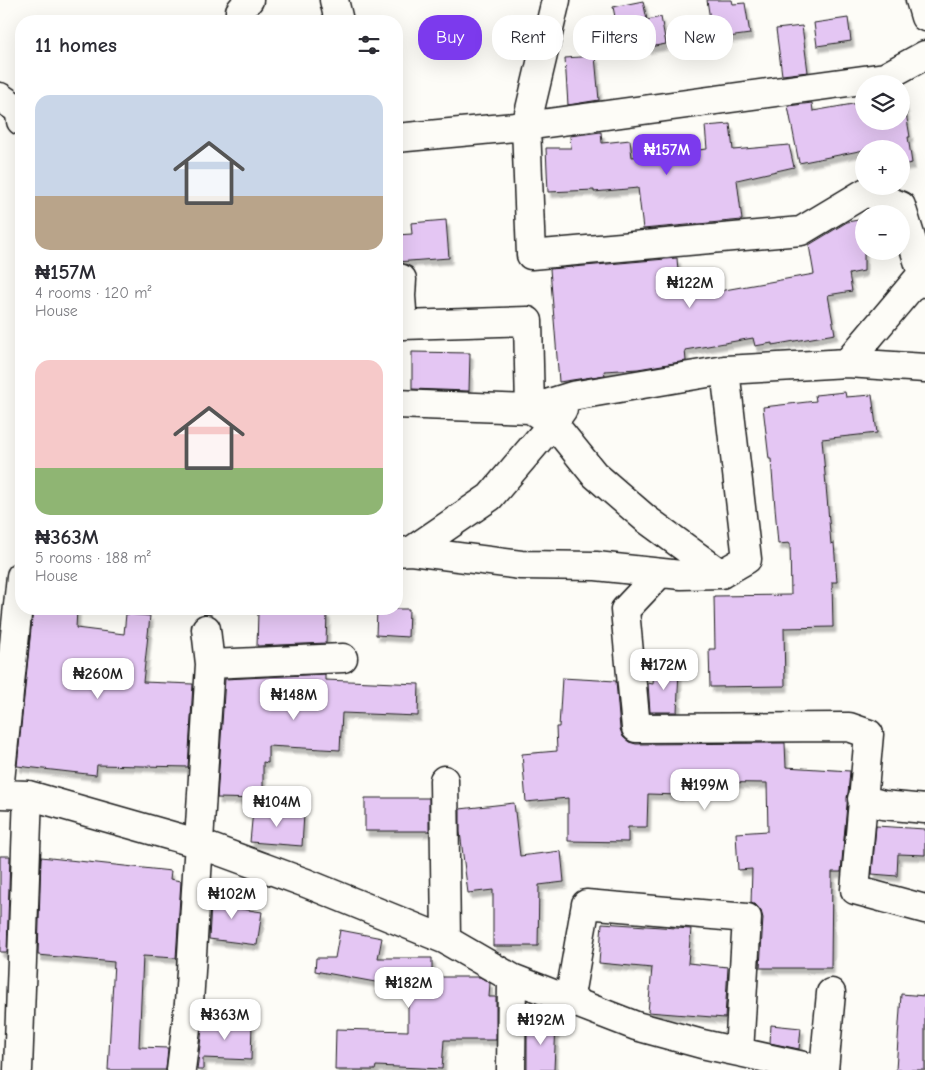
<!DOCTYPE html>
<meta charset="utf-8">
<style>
:root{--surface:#fff;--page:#f7f7f7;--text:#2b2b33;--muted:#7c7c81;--accent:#7c3aed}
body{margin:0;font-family:"Comic Neue",sans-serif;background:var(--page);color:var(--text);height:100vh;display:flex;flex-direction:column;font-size:19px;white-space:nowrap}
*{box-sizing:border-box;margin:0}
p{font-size:16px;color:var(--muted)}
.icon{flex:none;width:28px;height:28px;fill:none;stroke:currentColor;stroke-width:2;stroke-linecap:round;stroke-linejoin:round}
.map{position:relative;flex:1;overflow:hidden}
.drawer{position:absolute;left:15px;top:15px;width:388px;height:600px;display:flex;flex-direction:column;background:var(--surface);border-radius:20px;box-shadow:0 5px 20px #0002}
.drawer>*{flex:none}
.guide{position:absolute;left:418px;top:15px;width:432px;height:45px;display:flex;gap:10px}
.buttons{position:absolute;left:855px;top:75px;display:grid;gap:10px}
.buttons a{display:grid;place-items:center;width:55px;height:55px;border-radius:50%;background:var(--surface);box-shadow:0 5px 20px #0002;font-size:25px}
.price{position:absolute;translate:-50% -42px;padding:0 11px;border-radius:10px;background:#fff;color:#222;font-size:16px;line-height:32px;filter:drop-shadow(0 1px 2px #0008)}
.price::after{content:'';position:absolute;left:50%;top:30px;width:15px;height:11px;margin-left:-8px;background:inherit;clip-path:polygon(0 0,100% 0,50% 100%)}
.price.current{background:var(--accent);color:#fff}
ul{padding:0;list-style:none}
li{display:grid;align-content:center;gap:10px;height:265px;padding:0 20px}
li span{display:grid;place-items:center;height:155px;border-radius:15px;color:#555}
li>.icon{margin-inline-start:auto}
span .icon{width:90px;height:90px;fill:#fffc;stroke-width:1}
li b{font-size:21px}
h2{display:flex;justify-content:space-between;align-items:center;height:60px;padding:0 20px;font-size:21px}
.tag{padding:0 18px;border-radius:20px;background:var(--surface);box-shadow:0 5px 20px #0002;font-size:18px;line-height:45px}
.tag.current{background:var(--accent);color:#fff}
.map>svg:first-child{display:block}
</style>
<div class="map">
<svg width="925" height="1070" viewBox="0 0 925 1070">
<defs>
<filter id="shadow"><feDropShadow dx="3" dy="5.5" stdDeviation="1" flood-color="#0004"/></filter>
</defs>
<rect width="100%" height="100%" fill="#fdfcf7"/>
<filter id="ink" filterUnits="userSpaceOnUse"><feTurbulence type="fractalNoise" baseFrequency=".02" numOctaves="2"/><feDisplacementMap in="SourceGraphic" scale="10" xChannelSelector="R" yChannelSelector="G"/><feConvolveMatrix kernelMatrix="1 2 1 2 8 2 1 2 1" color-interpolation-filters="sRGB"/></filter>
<g filter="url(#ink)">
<!-- building -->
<path fill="#e4c6f3" stroke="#1c1c1c" filter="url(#shadow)" d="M707,0h25l1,4 12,-1 5,31 -37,5z
M643,1l4,19 14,-3 5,27 -44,8 -9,-45z
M848,18l3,23 -34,5 -3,-23z
M802,26l6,46 -26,3 -6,-46z
M595,56l4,44 -31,5 -3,-47z
M901,95h2l7,42h-2l4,26 -11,2v-16h-37v1l-65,13 -11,-57 24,-3 1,8 51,-9v19h37z
M730,124l3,26 56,-5 5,22 -57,13 5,40 -99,9 -5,-41 -44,4v-2l-46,2 -2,-44h25l-1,-12 31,-4 1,11 28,-3 2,17 75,-8 -2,-23z
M864,219v52l-15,3 3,17 -24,4 7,39 -63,11v-2l-17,3 -2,-8 -68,12 1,11 -48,8 -34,2 1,4 -46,7 -9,-113 127,-11 3,40 134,-24 -5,-29 38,-23z
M446,220l3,38 -53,4v-27l16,-1 -1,-11z
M412,352l58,1 -1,38 -57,-2z
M845,392l1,5 26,-2 5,38 -55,6 9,105 3,-1 3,39h-5l1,45 -49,1 1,58 -75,1 -1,-38h6l-1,-53 77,-1 -1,-52 -12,1 -7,-85h-2l-6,-52 53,-6 -1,-6z
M33,609h44l-1,19 48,6 2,-20 24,2 -7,66 50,2 -5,83 -91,-2 -1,10 -79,-9z
M377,609h32l-1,28 -32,-2z
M258,612l69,1 -1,30 -69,3z
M654,668l25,2 -2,42h-27l-2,-29 5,1z
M325,674v6l94,4 -1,32 -76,-3 -2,37 -72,-4v17l-5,-1v37l-46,-1 8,-119z
M562,678l54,3 4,48 3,8 6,5 7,2 149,-1 1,24 64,4 -9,101h-9l-1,96h-71l3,-50 -2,-7 -5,-6 -5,-2 1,-34 -14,1 -2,-37 32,-2 -1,-48 -87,-1v13l-32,-1 -1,33h-19v15l-60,-1v-43l-42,4 -4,-48 35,-3 -1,-24h3z
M365,798h64v33h-64z
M514,803l6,53 41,-5 3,31 -25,3 -1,61h-45v-56l-25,3 -8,-61v-23z
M253,810l51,4 -2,32 -52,-4z
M876,826l49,3v26l-27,-1 -1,22 -25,-2z
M0,856h10l-3,96h-7z
M41,857l130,14 -1,8 11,2 -5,77 -33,-2 -4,91 29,1 -2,22h-58l6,-108 -76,-7z
M212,885l20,3 -3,19 33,5 -5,33 -48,-6z
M602,923l89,6 -3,34 40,4 -3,51 -77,-6 4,-44 -53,-5z
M340,930l42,8 -4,20h54v19h48l10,6 -1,14h7v43h-52l-2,29 -66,-3 -1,4h-40l1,-41 72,2v-43l-93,-17 1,-13h19z
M901,994l24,2v74h-29z
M203,1021l49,2 -1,37 -48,-2v12h-6z
M527,1021l29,2 -2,47h-27z
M771,1025l30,3 -2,21 -29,-6z"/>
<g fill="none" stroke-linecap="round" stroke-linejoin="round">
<defs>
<path id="minor" d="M334,0l5,21
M556,0l-30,126 5,129 270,-24 65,-39 35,14 24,77
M920,0l5,17
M240,11l9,-11
M0,97l19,13 2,11
M396,138l130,-12 359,-49 40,-22
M396,277l6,2 -1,17 2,29 125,-4 2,88
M847,363l75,-89 3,-8
M396,404l134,5 42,-13 153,-26 122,-7 78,5
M530,409l23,14 41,51 52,45 75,55
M411,551l79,-54 63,-74 10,-14
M396,552l15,-1 110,14 75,1 85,9 40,-1 26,-15 -22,-189
M660,573l-35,37 11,118 213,-1 20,7 -14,156 70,19
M210,664l133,-6
M444,780l2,160
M0,781l21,-205
M0,794l28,1 172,49 106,39 140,57 66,38 124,48 66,18 120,26
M862,799l21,6 42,4
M569,1001l17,-97 161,14 -8,134
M18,1070l10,-275
M181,1070l8,-67 21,-339 -4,-35
M511,1070l1,-92
M824,1070l7,-77"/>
</defs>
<!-- minor casing -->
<use href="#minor" stroke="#1c1c1c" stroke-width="31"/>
<!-- minor -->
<use href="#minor" stroke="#fdfcf7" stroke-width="28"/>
</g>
</g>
</svg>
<div class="buttons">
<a><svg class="icon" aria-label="layers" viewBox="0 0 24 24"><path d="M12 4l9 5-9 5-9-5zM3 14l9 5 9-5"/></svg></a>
<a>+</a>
<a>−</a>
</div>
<b class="price current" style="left:667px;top:176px">₦157M</b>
<b class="price" style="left:690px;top:309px">₦122M</b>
<b class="price" style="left:664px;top:691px">₦172M</b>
<b class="price" style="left:98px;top:700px">₦260M</b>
<b class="price" style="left:294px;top:721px">₦148M</b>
<b class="price" style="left:705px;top:811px">₦199M</b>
<b class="price" style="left:277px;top:828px">₦104M</b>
<b class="price" style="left:232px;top:920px">₦102M</b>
<b class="price" style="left:409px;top:1009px">₦182M</b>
<b class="price" style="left:225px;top:1041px">₦363M</b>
<b class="price" style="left:541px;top:1046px">₦192M</b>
<div class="guide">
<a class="tag current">Buy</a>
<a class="tag">Rent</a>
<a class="tag">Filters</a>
<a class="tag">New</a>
</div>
<section class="drawer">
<h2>11 homes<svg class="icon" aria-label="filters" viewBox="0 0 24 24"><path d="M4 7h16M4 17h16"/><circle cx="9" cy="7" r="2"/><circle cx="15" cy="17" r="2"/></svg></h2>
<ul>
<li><span style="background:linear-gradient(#c9d6e8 65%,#b9a48a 0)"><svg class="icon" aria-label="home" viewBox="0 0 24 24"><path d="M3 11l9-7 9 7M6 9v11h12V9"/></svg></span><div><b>₦157M</b><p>4 rooms · 120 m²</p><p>House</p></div></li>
<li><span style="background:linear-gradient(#f6c9c9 70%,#8fb573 0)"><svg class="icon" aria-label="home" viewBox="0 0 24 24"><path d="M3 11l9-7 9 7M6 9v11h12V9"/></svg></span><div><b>₦363M</b><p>5 rooms · 188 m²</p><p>House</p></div></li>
</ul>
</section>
</div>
